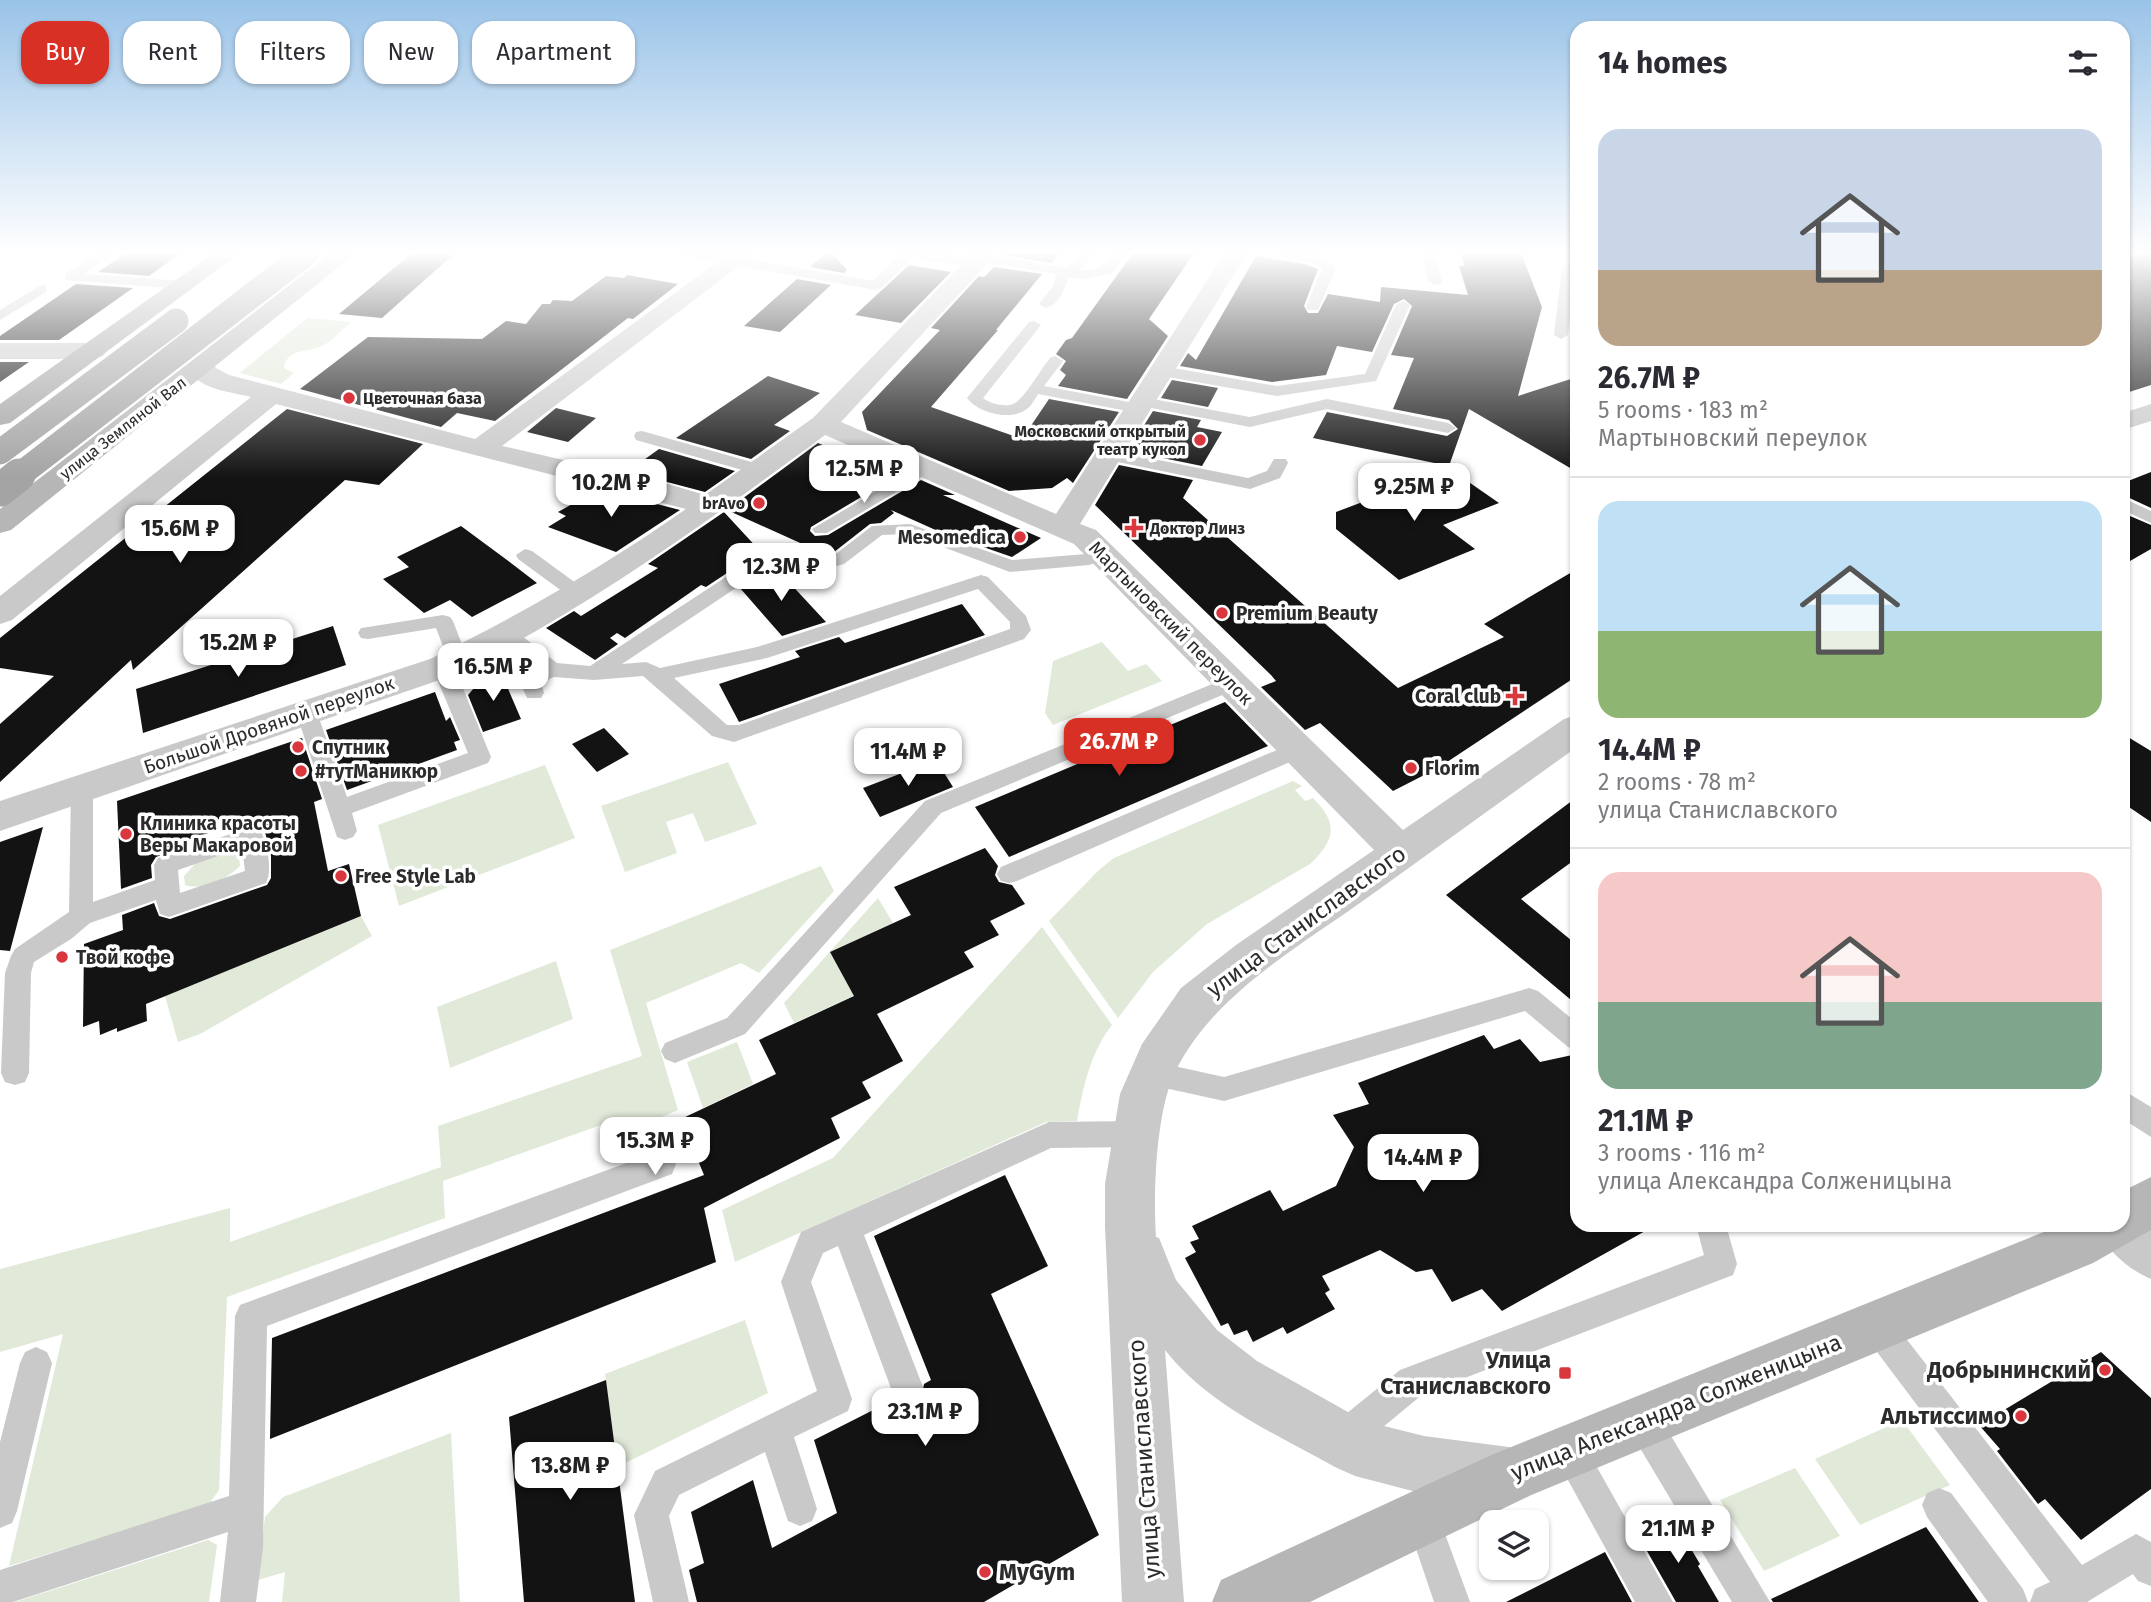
<!DOCTYPE html>
<meta charset="utf-8">
<style>
:root{--surface:#fff;--page:#f7f7f7;--text:#2b2b33;--muted:#7c7c81;--line:#e1e1e2;--accent:#d93025}
body{margin:0;font-family:"Fira Sans",sans-serif;background:var(--page);color:var(--text);height:100vh;display:flex;flex-direction:column;font-size:26px;white-space:nowrap}
*{box-sizing:border-box;margin:0}
p{font-size:23px;color:var(--muted)}
.icon{flex:none;width:38px;height:38px;fill:none;stroke:currentColor;stroke-width:2;stroke-linecap:round;stroke-linejoin:round}
.map{position:relative;flex:1;overflow:hidden}
.drawer{position:absolute;left:1570px;top:21px;width:560px;height:1211px;display:flex;flex-direction:column;background:var(--surface);border-radius:21px;box-shadow:0 2px 5px #0004}
.drawer>*{flex:none}
.banner{position:absolute;left:21px;top:21px;width:665px;height:63px;display:flex;gap:14px}
.tools{position:absolute;left:1479px;top:1510px;display:grid;gap:14px}
.tools a{display:grid;place-items:center;width:70px;height:70px;border-radius:14px;background:var(--surface);box-shadow:0 2px 5px #0004;font-size:35px}
.price{position:absolute;translate:-50% -60px;padding:0 16px;border-radius:14px;background:#fff;color:#222;font-size:23px;line-height:46px;filter:drop-shadow(0 2px 4px #0008)}
.price::after{content:'';position:absolute;left:50%;top:42px;width:21px;height:16px;margin-left:-10px;background:inherit;clip-path:polygon(0 0,100% 0,50% 100%)}
.price.current{background:var(--accent);color:#fff}
ul{padding:0;list-style:none}
li{display:grid;align-content:center;gap:14px;height:371px;padding:0 28px}
li+li{border-top:2px solid var(--line)}
li span{display:grid;place-items:center;height:217px;border-radius:21px;color:#555}
li>.icon{margin-inline-start:auto}
span .icon{width:126px;height:126px;fill:#fffc;stroke-width:1}
li b{font-size:30px}
h2{display:flex;justify-content:space-between;align-items:center;height:84px;padding:0 28px;font-size:30px}
.pill{padding:0 24px;border-radius:21px;background:var(--surface);box-shadow:0 2px 5px #0004;font-size:24px;line-height:63px}
.pill.current{background:var(--accent);color:#fff}
.map>svg:first-child{display:block}
</style>
<div class="map">
<svg width="2151" height="1602" viewBox="0 0 2151 1602">
<rect width="100%" height="100%" fill="#fff"/>
<!-- green -->
<path fill="#e1e9d9" d="M307,318l44,4c-9,7 -20,21 -31,25 -13,5 -34,2 -36,21l10,5 -13,11 -41,-11z
M1102,642l26,29 18,-7 16,17 -109,44 -8,-12 8,-52z
M728,762l29,62 -52,18 -12,-29 -27,9 11,31 -52,19 -24,-66z
M545,765l30,73 -176,68 -21,-81z
M1293,781l9,5 -7,4 10,11 8,-3c26,26 22,42 -3,66l-103,60 -54,48 -35,46 -69,-97 51,-52 14,-11z
M228,853l11,3 1,10c-15,14 -35,25 -55,19l-1,-9 11,-12z
M821,866l13,25 -75,82 -18,-10 -95,40 32,107 -60,26 -3,-16 -172,61 2,37 -218,79 -8,193 -10,14 -200,62 54,-232 -63,18v-83l230,-61v34l211,-75 -3,-41 204,-70 -32,-106z
M878,898l15,25 -63,29 34,39 -70,32 -10,-20z
M361,916l11,20 -172,98 -22,8 -13,-46z
M1042,927l70,98c-22,28 -29,63 -35,96l-31,1 -311,140 -13,-52 111,-52z
M556,961l17,58 -123,49 -13,-61z
M737,1042l16,42 -50,24 -16,-46z
M745,1320l23,73 -151,74 -12,-93z
M1902,1420l48,65 -90,40 -45,-66z
M451,1433l9,169h-178l3,-30 -27,8 7,-63 18,-20z
M1795,1468l45,68 -76,35 -44,-71z
M208,1540l9,5 -8,57h-194z"/>
<!-- building -->
<path fill="#131313" d="M126,253h55l-32,23 -51,-4z
M412,253h43l-73,65 -43,-4z
M826,253h6l15,17 -3,3 -34,-6z
M1006,253h54l-8,10 -48,-8z
M1133,253h61l-45,66 19,17 -41,63 -69,-13 8,-11 -6,-5 6,-9 -10,-7 10,-14 6,-2z
M1460,253h61l21,54 -24,89 59,-19v95l-108,-63 -20,57 -136,-28 14,-26 120,24 11,-7 -9,-9 -56,-11 21,-51 -23,-3 21,-49 -8,-7 -10,5 -22,48 -35,-6 -11,29 -54,7 -92,-16 8,-13 8,7 60,-104 48,8 14,5 -14,37 4,7h10l10,-19 52,8 1,-15 87,8 -9,-29h6z
M2151,253v132l-28,9v-136z
M909,265l42,7 -50,51 -46,-8z
M994,267l48,7 -46,56h2l-67,77 91,32 27,-40 70,13 -46,71 -6,-5 -15,10 -43,3 -142,-61 -5,-18 78,-82 -9,-2 48,-52 5,1z
M627,275l51,9 -45,35 -5,-1 -133,103 -38,-8 -16,14 -141,-38 68,-52 114,2 24,-18 20,3 16,-20h8l3,-4 19,1 34,-25 18,2z
M797,279l34,6 -51,47 -36,-6z
M76,284l57,4 -74,52h-59v-4z
M0,362h29l-29,20z
M768,376l52,17 -46,32 16,6 -39,28 -75,-21z
M1172,380l46,8 -10,19 -47,-9z
M556,408l40,10 -28,24 -41,-10z
M287,409l136,35 -44,41 -34,-5 -212,190 -2,-10 -131,122v-58l54,-48 -54,-8v-30z
M1153,411l48,9 -4,7 25,5 -20,34 -74,-15z
M818,443l61,26 -3,-9 27,12 -92,55 -1,4 5,5 13,-1 93,-55 34,15h-12l98,43 -29,19 -72,-25 -49,-22 3,3 -13,10 -11,1 -41,32 -102,-46z
M659,449l76,22 -30,21 -76,-20 17,-9 -5,-1z
M1119,465l74,15 -10,18 215,190 106,-51 -20,-13 93,-55v107l-139,92 -45,23 -73,-68 -15,7 -44,-43 15,-6 -5,-6 -176,-170z
M1450,469l49,34 -56,22 32,24 -76,31 -63,-51v-17z
M2151,472v36l-28,-13v-12z
M599,489l81,21 -64,42 -68,-25 18,-11 -8,-4z
M724,512l36,39 -54,36 -5,-2 -76,53 -8,-5 -7,5 8,6 -23,16 -49,-32 28,-17 7,5 77,-48 -10,-4z
M2123,513l28,12v24l-28,16z
M461,526l46,34 30,23 -65,34 -22,-17 -26,13 -41,-34 26,-12 -12,-10z
M774,566l52,56 -44,14 -42,-48z
M962,604l23,31 -246,87 -20,-38 81,-27 -5,-6 44,-14 6,6z
M333,626l13,39 -203,68 -7,-44z
M486,674l17,3 18,42 -38,13 -15,-37z
M435,692l11,29 4,-4 10,23 -6,2 3,8 -110,40 -21,-60z
M1225,702l43,44 -259,111 -34,-50z
M604,728l25,26 -32,18 -25,-28z
M2123,734l28,17v71l-28,-19z
M302,738l20,61 -8,3 14,69 21,-7 12,52 -215,88 1,17 -30,11v-4l-17,7 -1,-14 -16,6 1,-83 39,-14 -1,-15 32,-12 5,13 11,3 97,-34 4,-7v-22l-10,-40 -80,26v6l-25,9 -5,8 1,13 -31,11 -4,-88z
M936,760l17,27 -73,30 -17,-29z
M1577,797v61l-56,41 56,46v60l-131,-110z
M43,827l-33,124 -10,-1v-108z
M985,848l13,18 -3,9 4,7 13,3 13,19 -35,17 9,14 -35,17 10,15 -97,47 26,47 -41,21 9,16 -40,20 9,20 -136,70 12,54 -446,177 2,-101 432,-163 -23,-56 95,-45 -17,-34 95,-44 -24,-44 81,-37 -17,-28z
M1484,1035l10,14 26,-10 20,23 37,-8v171h79l-154,86 -20,-22 -30,13 -20,-33 -16,3 -36,-22 -58,26 8,14 -5,3 10,16 -48,25 -4,-7 -30,15 -6,-12 -13,5 -6,-12 -7,3 -36,-68 11,-6 -6,-10 9,-3 -7,-13 78,-36 13,21 53,-25 18,-39 -21,-32 36,-11 -11,-21z
M1005,1175l43,91 -57,28 108,241 -115,67h-287l-8,-32 15,-7 -13,-51 62,-32 19,68 65,-35 -23,-73 79,-40 15,5 13,-5 3,-16 7,-4 -57,-144z
M2101,1352l50,46v91l-70,51 -36,-41 -7,5 -41,-53 3,-2 -21,-24z
M606,1380l29,222h-111l-15,-185z
M1674,1520l26,44 -2,2 21,36h-43l-37,-65z
M1926,1527l53,75h-206l-2,-3z
M1605,1552l27,50h-126z"/>
<g fill="none" stroke-linecap="round" stroke-linejoin="round">
<!-- service -->
<path fill="#c9c9c9" fill-rule="evenodd" d="M98,253h16l-30,21 101,7 7,4 -7,4 -120,-9v-6z
M680,253h31l162,28 28,-28h33l42,7v-5l5,-1 87,14 12,-15h14l-14,17c17,2 24,-5 33,-17h14l-15,20 -27,6 -16,-2c-4,11 -9,27 -23,31l-7,-4 14,-18 3,-12 -74,-12 -1,5 -5,1 -64,-10 -31,31 -5,1 -189,-33z
M1274,253c23,0 46,-4 62,15l-18,42h-10l-2,-3 16,-38c-14,-12 -34,-6 -48,-16z
M1421,253h14l7,28 -2,3 -5,1 -7,-4z
M1569,263l8,2 -4,25 4,1v8l-5,-1 -4,37 -7,4 -7,-4 8,-68z
M41,285l5,1v6l-46,28v-10z
M1403,301l7,4 -34,76 -99,15 -115,-20 -8,-5 8,-5 115,20 88,-12 31,-69z
M1034,321l7,4 -58,73c7,6 24,10 32,5 11,-7 26,-34 35,-45l5,-2 8,5 -19,25 90,17 8,-6 108,20 77,-18 121,24 8,5 -8,5 -121,-24 -77,18 -104,-20 -8,6 -100,-19c-3,5 -6,11 -10,14 -16,14 -50,5 -61,-10l62,-76z
M642,431l124,35 3,4 -9,5 -124,-35 -2,-4 2,-4z
M1109,450l139,28 19,-7 7,-12h12l2,4 -8,15 -30,11 -147,-30 -2,-4z
M922,464l9,5 -3,4 -101,60h-12l-3,-4z
M2123,498l28,13v12l-28,-13z
M910,524l102,36 74,-6 17,-6 9,6 -2,4 -21,7 -79,7 -102,-38 -26,1 -38,29 -7,2 -9,-6 44,-34z
M777,546l7,2 2,4 -2,4 -162,108 24,-2 14,6 97,-21 224,-72 7,2 38,39 5,14 -7,9 -290,103 -22,-6 -69,-60 -49,4 -40,-3 -13,6 3,10 -3,5h-14l-8,-18 3,-5 15,-6 -40,-34 3,-5h14l43,33 33,3 180,-118zM978,589l32,33v7l-271,96h-12l-53,-47 93,-20z
M525,549l7,2 52,38 3,4 -3,4h-14l-52,-38 -2,-4z
M443,615l7,2 3,4 15,39 -3,5h-14l11,21 29,71 -3,6 -136,50 5,18 -4,6 -8,3 -8,-3 -41,-125 3,-5 8,-2 8,2 32,90 121,-44 -36,-86 3,-5h14l-13,-34 -68,11 -7,-1 -3,-5 3,-5 7,-1z
M1232,676l7,2 3,5 -3,5 -298,125 -196,221 -70,29 -10,-4 -4,-8 4,-8 62,-25 198,-217z
M1298,741l8,2 3,6 -3,6 -289,126 -8,2 -8,-2 -4,-7 4,-7z
M82,780l8,2 3,6v114l62,-22 -1,-15 4,-7 94,-31 8,3c7,12 13,40 6,53l-97,34 -9,-3 -4,-14 -66,23 -19,16 -37,23 -3,11 -2,100 -4,9 -10,3 -10,-3 -4,-9 4,-100 6,-17 4,-7 54,-37 2,-124 3,-6zM242,848l3,23 -65,22 -2,-23z
M1529,988l9,3 39,32v28l-9,-4 -43,-36 -301,90 -73,-16 -10,-3 -4,-9 4,-9 10,-3 73,16z
M2123,1090l28,17v30l-28,-18z
M1135,1121l10,4 4,9 -4,9 -10,4 -84,1 -187,87 59,152 -4,12 -12,4 -12,-4 -57,-153 -15,7 -12,29 41,117 -4,12 -54,26 23,72 -5,12 -12,5 -12,-5 -23,-69 -86,43 -10,21 20,86h-36l-19,-87 21,-44 162,-80 -36,-109 20,-50 248,-110z
M662,1150l10,4 4,10 -4,10 -405,152 -4,222 -7,54h-36l8,-70 -215,70h-13v-32l229,-74 6,-180 5,-11z
M1696,1225h30l11,39 -4,11 -310,119 -69,57 -12,5 -12,-5 -5,-12 5,-12 70,-57 304,-115z
M1876,1309l11,5 195,251 54,-31 15,8v44l-13,-5 -5,-7 -46,28h-57l5,-13 15,-7 -185,-246 -5,-11 5,-11z
M36,1347l11,5 5,11 -35,148 -5,12 -12,5v-86l20,-79 5,-11z
M1643,1404l12,5 115,193h-38l-101,-169 -5,-12 5,-12z
M1569,1434l12,5 92,163h-38l-83,-151 5,-12z
M1939,1488l12,5 72,96 5,13h-40l-61,-85 -5,-12 5,-12z
M1422,1499l12,5 36,98h-36l-29,-86 5,-12z"/>
<!-- minor -->
<path fill="#c9c9c9" fill-rule="evenodd" d="M730,253h26l-254,193 166,38 37,11 108,-77 160,-165h24l-156,169 215,92 169,-261h22l-167,271 16,6 307,300 161,-111 13,-4v32c-70,50 -140,101 -210,151 -68,49 -152,95 -191,172 -20,40 -23,121 -20,167l3,1 17,42 41,50 40,31 107,60 60,15 85,11 20,9 9,20 -9,20 -20,9 -85,-11 -69,-18 -20,-9c-59,-33 -127,-62 -170,-117l19,252h-62l-17,-375v-43l15,-90 22,-50 39,-56 55,-43 138,-95 -300,-306 -249,-109c-119,88 -238,174 -371,240l-454,156v-30l430,-142c88,-43 175,-93 256,-150l-410,-105 -264,216 -12,4v-28l251,-199c-19,-5 -49,-7 -61,-25l4,-11 9,-2 9,2 4,7 13,7 246,64z
M0,343h94l9,3 4,5 -4,5 -9,3h-94z
M2151,404v17l-28,9v-17z
M2123,1201l16,6 12,11v61c-25,-11 -45,-29 -55,-54h27z"/>
<!-- secondary -->
<path fill="#b6b6b6" fill-rule="evenodd" d="M331,253h25l-345,277 -11,3v-24z
M2151,1177v53l-58,33 -564,233 -219,106h-98l9,-22 268,-124 572,-231h62v-34z"/>
<!-- primary -->
<path fill="#a4a4a4" fill-rule="evenodd" d="M214,253h26l-230,170 -10,2v-21z"/>
<!-- primary-bridge-far1 -->
<path stroke="#a4a4a4" stroke-width="25" d="M0,452l176,-131
M17,477l290,-224"/>
<!-- primary-bridge -->
<path stroke="#a4a4a4" stroke-width="33" d="M0,490l19,-15"/>
</g>
<!-- sky -->
<linearGradient id="sky" x2="0" y2="1"><stop stop-color="#9ac3e8"/><stop offset="0.53" stop-color="#fff"/><stop offset="1" stop-color="#fff" stop-opacity="0"/></linearGradient>
<rect width="2151" height="477" fill="url(#sky)"/>
<!-- markers -->
<g fill="#da363d" stroke="#fff" stroke-width="2.5">
<circle cx="349" cy="398" r="7"/>
<circle cx="1200" cy="440" r="7"/>
<circle cx="759" cy="503" r="7"/>
<path d="M1130.5 517.5h7v7h7v7h-7v7h-7v-7h-7v-7h7z"/>
<circle cx="1020" cy="537" r="7"/>
<circle cx="1222" cy="613" r="7"/>
<path d="M1511.5 685.5h7v7h7v7h-7v7h-7v-7h-7v-7h7z"/>
<circle cx="298" cy="747" r="7"/>
<circle cx="1411" cy="768" r="7"/>
<circle cx="301" cy="771" r="7"/>
<circle cx="126" cy="834" r="7"/>
<circle cx="341" cy="876" r="7"/>
<circle cx="62" cy="957" r="7"/>
<circle cx="2105" cy="1370" r="7"/>
<rect x="1558" y="1366" width="14" height="14" rx="3.5"/>
<circle cx="2021" cy="1416" r="7"/>
<circle cx="985" cy="1572" r="7"/>
</g>
<g text-anchor="middle" dominant-baseline="central" stroke-width="7" stroke-linejoin="round" paint-order="stroke">
<!-- far-poi labels -->
<g font-size="16" font-weight="bold" fill="#2c2c2c" stroke="#fff" text-anchor="start">
<text x="363" y="398">Цветочная база</text>
<text x="1186" y="431" text-anchor="end">Московский открытый<tspan x="1186" dy="18">театр кукол</tspan></text>
<text x="745" y="503" text-anchor="end">brAvo</text>
<text x="1150" y="528">Доктор Линз</text>
</g>
<!-- far-street labels -->
<g font-size="16" fill="#2c2c2c" stroke="#fff">
<text transform="translate(123 428) rotate(-38)">улица Земляной Вал</text>
</g>
<!-- poi labels -->
<g font-size="19" font-weight="bold" fill="#2c2c2c" stroke="#fff" text-anchor="start">
<text x="1006" y="537" text-anchor="end">Mesomedica</text>
<text x="1236" y="613">Premium Beauty</text>
<text x="1501" y="696" text-anchor="end">Coral club</text>
<text x="312" y="747">Спутник</text>
<text x="1425" y="768">Florim</text>
<text x="315" y="771">#тутМаникюр</text>
<text x="140" y="823">Клиника красоты<tspan x="140" dy="22">Веры Макаровой</tspan></text>
<text x="355" y="876">Free Style Lab</text>
<text x="76" y="957">Твой кофе</text>
</g>
<!-- street labels -->
<g font-size="19" fill="#2c2c2c" stroke="#fff">
<text transform="translate(1171 623) rotate(45)">Мартыновский переулок</text>
<text transform="translate(269 725) rotate(-19)">Большой Дровяной переулок</text>
</g>
<!-- near-street labels -->
<g font-size="23" fill="#2c2c2c" stroke="#fff">
<text transform="translate(1306 921) rotate(-36)">улица Станиславского</text>
<text transform="translate(1676 1407) rotate(-22)">улица Александра Солженицына</text>
<text transform="translate(1144 1459) rotate(-94)">улица Станиславского</text>
</g>
<!-- near-poi labels -->
<g font-size="23" font-weight="bold" fill="#2c2c2c" stroke="#fff" text-anchor="end">
<text x="1551" y="1360">Улица<tspan x="1551" dy="26">Станиславского</tspan></text>
<text x="2091" y="1370">Добрынинский</text>
<text x="2007" y="1416">Альтиссимо</text>
<text x="999" y="1572" text-anchor="start">MyGym</text>
</g>
</g>
</svg>
<div class="tools">
<a><svg class="icon" aria-label="layers" viewBox="0 0 24 24"><path d="M12 4l9 5-9 5-9-5zM3 14l9 5 9-5"/></svg></a>
</div>
<b class="price" style="left:864px;top:505px">12.5M ₽</b>
<b class="price" style="left:611px;top:519px">10.2M ₽</b>
<b class="price" style="left:1414px;top:523px">9.25M ₽</b>
<b class="price" style="left:180px;top:565px">15.6M ₽</b>
<b class="price" style="left:781px;top:603px">12.3M ₽</b>
<b class="price" style="left:238px;top:679px">15.2M ₽</b>
<b class="price" style="left:493px;top:703px">16.5M ₽</b>
<b class="price current" style="left:1119px;top:778px">26.7M ₽</b>
<b class="price" style="left:908px;top:788px">11.4M ₽</b>
<b class="price" style="left:655px;top:1177px">15.3M ₽</b>
<b class="price" style="left:1423px;top:1194px">14.4M ₽</b>
<b class="price" style="left:925px;top:1448px">23.1M ₽</b>
<b class="price" style="left:570px;top:1502px">13.8M ₽</b>
<b class="price" style="left:1678px;top:1565px">21.1M ₽</b>
<div class="banner">
<a class="pill current">Buy</a>
<a class="pill">Rent</a>
<a class="pill">Filters</a>
<a class="pill">New</a>
<a class="pill">Apartment</a>
</div>
<section class="drawer">
<h2>14 homes<svg class="icon" aria-label="filters" viewBox="0 0 24 24"><path d="M4 7h16M4 17h16"/><circle cx="9" cy="7" r="2"/><circle cx="15" cy="17" r="2"/></svg></h2>
<ul>
<li><span style="background:linear-gradient(#c9d6e8 65%,#b9a48a 0)"><svg class="icon" aria-label="home" viewBox="0 0 24 24"><path d="M3 11l9-7 9 7M6 9v11h12V9"/></svg></span><div><b>26.7M ₽</b><p>5 rooms · 183 m²</p><p>Мартыновский переулок</p></div></li>
<li><span style="background:linear-gradient(#bfe0f5 60%,#8fb573 0)"><svg class="icon" aria-label="home" viewBox="0 0 24 24"><path d="M3 11l9-7 9 7M6 9v11h12V9"/></svg></span><div><b>14.4M ₽</b><p>2 rooms · 78 m²</p><p>улица Станиславского</p></div></li>
<li><span style="background:linear-gradient(#f6c9c9 60%,#7fa58c 0)"><svg class="icon" aria-label="home" viewBox="0 0 24 24"><path d="M3 11l9-7 9 7M6 9v11h12V9"/></svg></span><div><b>21.1M ₽</b><p>3 rooms · 116 m²</p><p>улица Александра Солженицына</p></div></li>
</ul>
</section>
</div>
